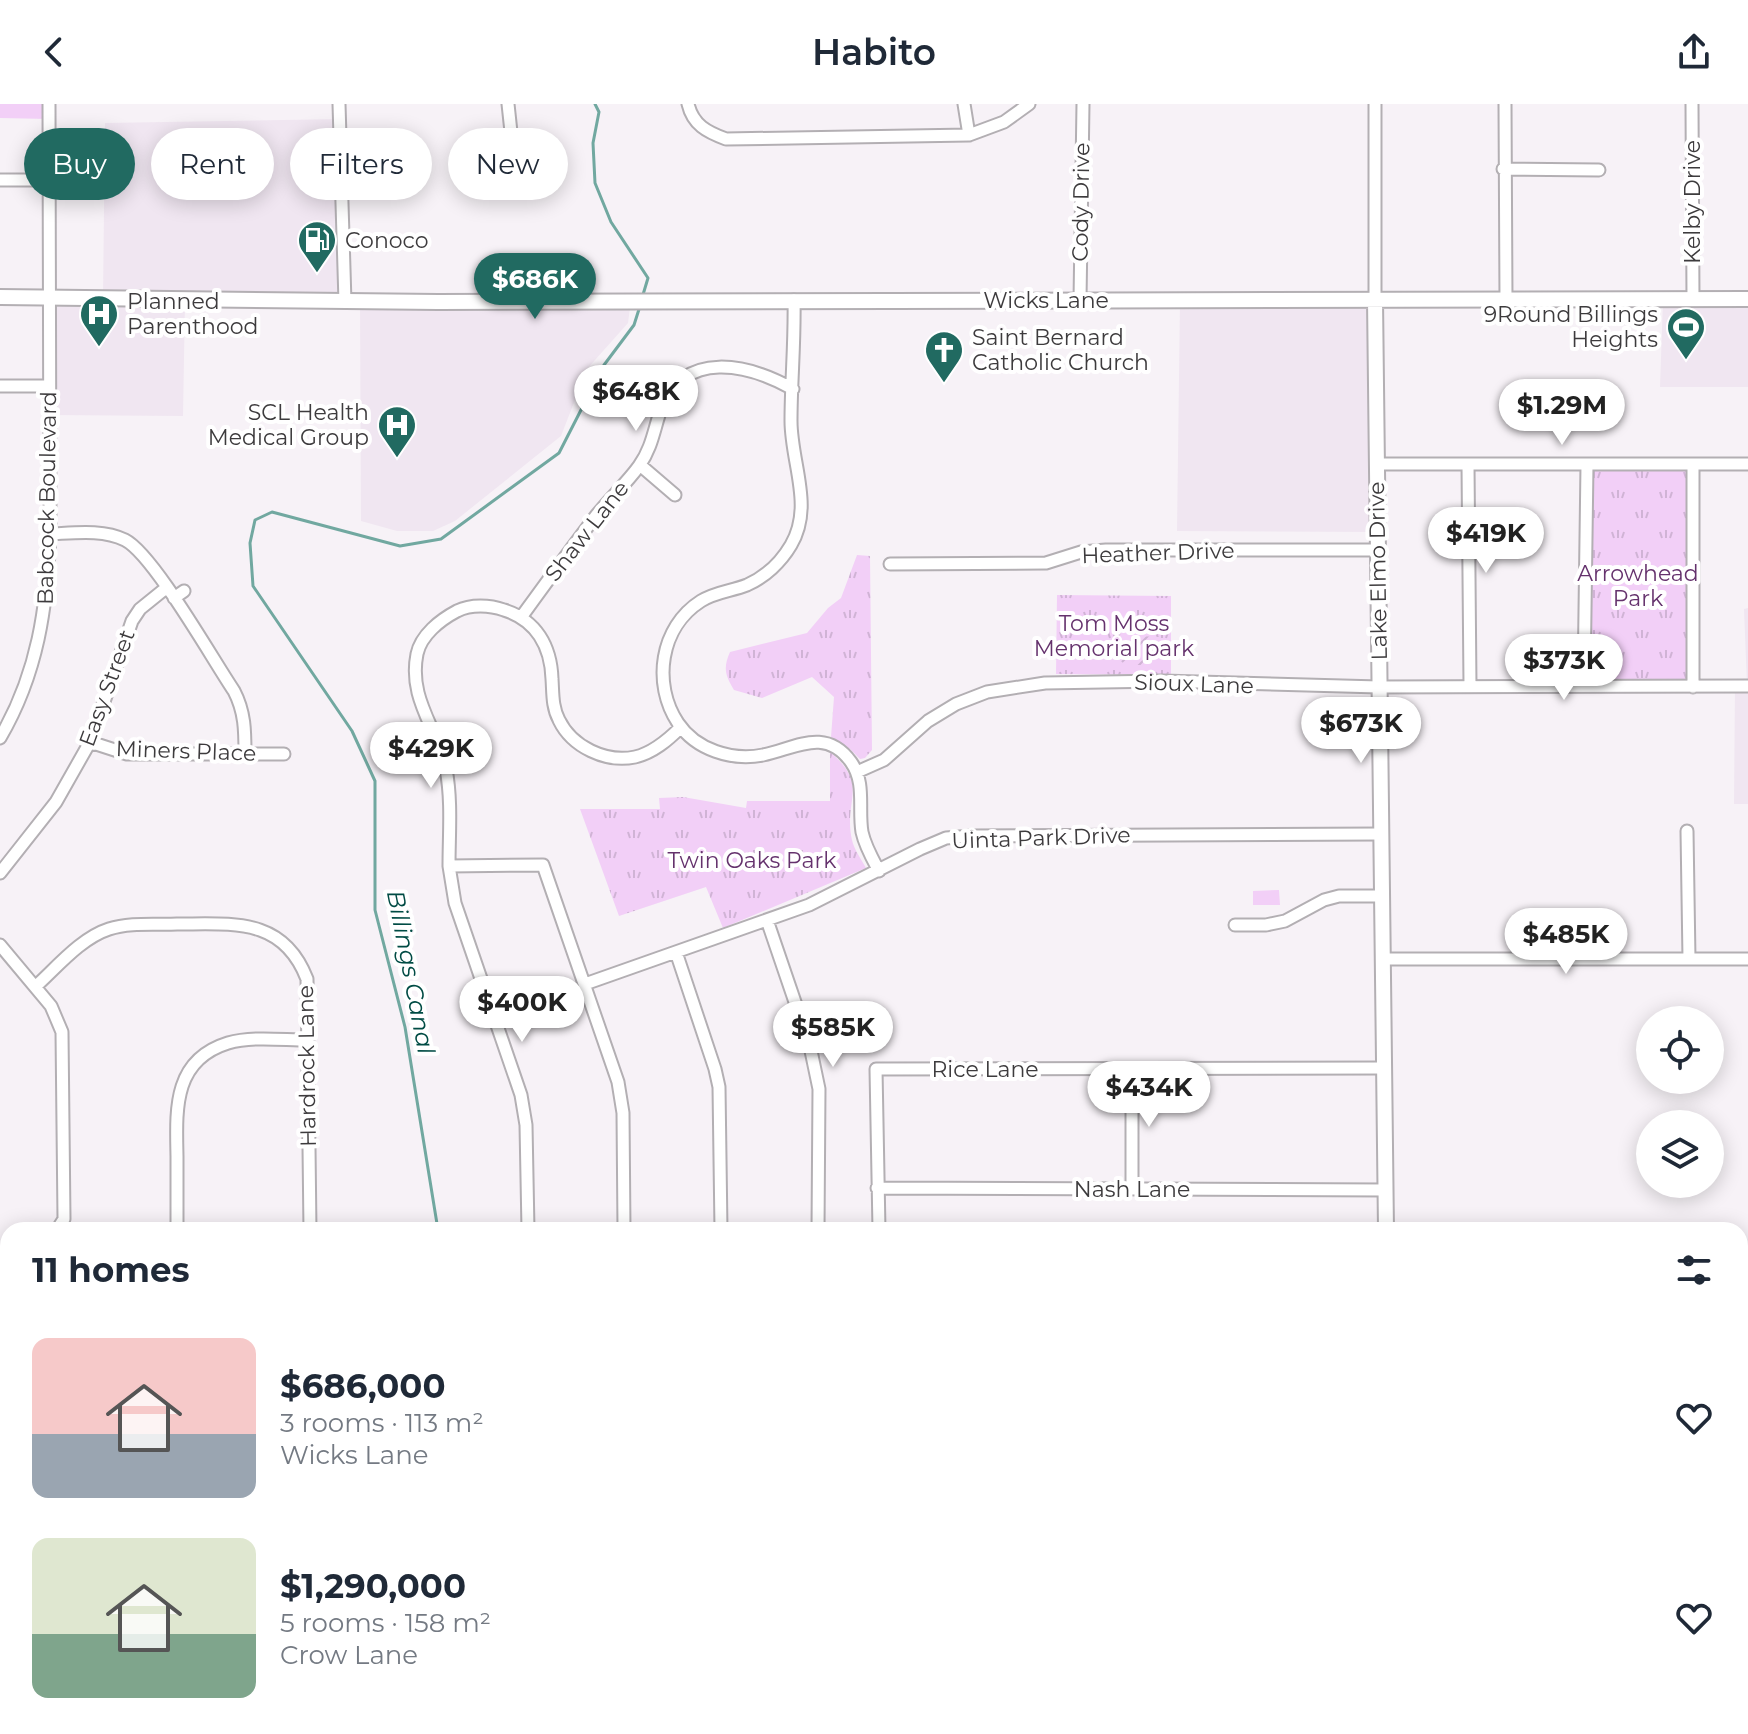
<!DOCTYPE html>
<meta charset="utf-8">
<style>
:root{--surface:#fff;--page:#f2f2f3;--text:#1f2937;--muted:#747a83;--accent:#216a61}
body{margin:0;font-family:Montserrat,sans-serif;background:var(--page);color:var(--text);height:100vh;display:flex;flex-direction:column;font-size:30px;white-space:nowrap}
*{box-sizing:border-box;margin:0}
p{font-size:26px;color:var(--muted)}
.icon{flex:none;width:44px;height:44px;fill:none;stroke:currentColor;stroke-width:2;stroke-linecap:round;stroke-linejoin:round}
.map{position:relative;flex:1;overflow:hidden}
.sheet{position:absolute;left:0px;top:1118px;width:1748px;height:512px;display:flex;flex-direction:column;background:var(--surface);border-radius:24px 24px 0 0;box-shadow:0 4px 20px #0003}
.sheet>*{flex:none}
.banner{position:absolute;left:24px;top:24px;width:800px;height:72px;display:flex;gap:16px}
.controls{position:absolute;left:1636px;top:902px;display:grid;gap:16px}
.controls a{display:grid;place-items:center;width:88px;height:88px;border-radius:50%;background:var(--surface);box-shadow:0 4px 20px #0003;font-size:40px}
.price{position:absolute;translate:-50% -68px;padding:0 18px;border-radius:28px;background:#fff;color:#222;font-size:26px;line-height:52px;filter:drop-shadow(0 2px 4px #0008)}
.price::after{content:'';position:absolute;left:50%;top:48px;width:24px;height:18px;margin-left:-12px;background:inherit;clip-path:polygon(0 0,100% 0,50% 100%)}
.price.active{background:var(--accent);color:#fff}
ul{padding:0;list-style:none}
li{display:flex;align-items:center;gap:24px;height:200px;padding:0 32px}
li span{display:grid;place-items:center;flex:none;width:224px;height:160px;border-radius:16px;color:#555}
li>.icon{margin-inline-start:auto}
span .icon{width:96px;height:96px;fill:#fffc;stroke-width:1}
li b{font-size:34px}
h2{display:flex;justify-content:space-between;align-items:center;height:96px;padding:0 32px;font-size:34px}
.pill{padding:0 28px;border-radius:36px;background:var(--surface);box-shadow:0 4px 20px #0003;font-size:28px;line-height:72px}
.pill.active{background:var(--accent);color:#fff}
header{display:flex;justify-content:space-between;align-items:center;height:104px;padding:0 32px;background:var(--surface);font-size:36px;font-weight:600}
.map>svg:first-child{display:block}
</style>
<header><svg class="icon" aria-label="back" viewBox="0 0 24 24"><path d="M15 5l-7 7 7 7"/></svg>Habito<svg class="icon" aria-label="share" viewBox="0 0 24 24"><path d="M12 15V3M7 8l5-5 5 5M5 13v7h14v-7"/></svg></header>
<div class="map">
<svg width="1748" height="1630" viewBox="0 0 1748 1630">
<defs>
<pattern id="park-tufts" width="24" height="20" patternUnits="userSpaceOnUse" patternTransform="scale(2)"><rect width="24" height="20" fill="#f2cff7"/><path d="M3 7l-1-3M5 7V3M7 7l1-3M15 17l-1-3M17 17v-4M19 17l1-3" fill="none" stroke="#d0b3d5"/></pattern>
<pattern id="garden-furrows" width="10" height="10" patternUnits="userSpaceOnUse" patternTransform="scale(2)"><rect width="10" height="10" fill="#f2cff7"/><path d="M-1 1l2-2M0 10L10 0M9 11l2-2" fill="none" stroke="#d0b3d5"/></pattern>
</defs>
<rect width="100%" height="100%" fill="#f7f2f7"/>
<!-- built -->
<path fill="#f0e6f1" d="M340,15l5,183 -160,-2 -2,116 -134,-1v-117h54l2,-175z
M1748,195v88h-88l3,-87z
M631,196l-3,23 -41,46 -26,67 -106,85 -22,10h-36l-36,-10 -1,-219z
M1375,196l3,232 -201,-1 3,-230z
M1748,504v196h-14l1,-118 12,-1 -3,-76z
M1740,1213h8v173h-8z
M1740,1589h8v41h-175v-8h167z"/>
<!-- grass -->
<path fill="#f2cff7" d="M0,0h42l8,15 -50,-1z
M1279,786l1,15h-27v-14z"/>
<!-- park -->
<path fill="url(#park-tufts)" d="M1693,363l-4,216 -101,1 3,-215z
M857,451l13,1 2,194 -7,8 -5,1 -10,-10 -19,-12 3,-40 -22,-20 -50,21 -28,-8c-9,-15 -11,-22 -4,-38l77,-19 21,-25 13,-10z
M1057,491l114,1v79l-115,-1z
M830,648c40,33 13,48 22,88 2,9 9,19 14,28l-143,60 -17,-41 -87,29 -39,-107h80l-1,-11 24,-1 63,11 1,-7h83z"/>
<!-- garden -->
<path fill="url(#garden-furrows)" d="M1137,532l22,1 3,6 -1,17 -6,5h-30l-4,-4 -1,-14z"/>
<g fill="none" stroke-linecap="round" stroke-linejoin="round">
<!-- stream -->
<path stroke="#71a8a0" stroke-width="3" d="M595,0l4,8 -6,31 2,40 16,39 37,56 -6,20
M438,1126l-33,-203 -30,-117v-129l-23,-50 -99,-145 -3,-43 5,-23 17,-8 128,34 41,-7 118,-86 45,-88 30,-40 6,-19
M668,1622l3,8"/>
<defs>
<path id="minor" d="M339,0l6,198
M508,0l3,28 -1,44
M688,0c5,21 19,28 38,35l243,-4 35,-13 25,-18
M964,0l5,31
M1375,0v196
M1505,0l1,196
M1692,0l1,196
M1503,65l96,1
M0,76h50
M794,196c1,41 -3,81 -3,121 0,42 23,85 0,124 -10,17 -26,32 -44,40 -15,6 -32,7 -46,16 -41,26 -49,83 -23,122 18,27 54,38 85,32 31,-6 62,-29 88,7 15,21 7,46 11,70 3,14 10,26 17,39
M1080,196l3,-196
M0,282h49
M1377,360h371
M1693,360v223
M640,361l35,30
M1468,361l2,220
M50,430c24,-1 53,-5 75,6 28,14 88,120 109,151 11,21 11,40 11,63
M890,460l156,-1 35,-11 25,-2h273
M174,494l10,-7
M522,512c24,-33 48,-66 73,-99 14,-18 31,-33 44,-51 13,-18 15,-37 22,-57 24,-60 87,-45 132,-20
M1584,580l3,-219
M0,634c38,-65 47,-131 50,-204l-1,-430
M90,638l37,12h157
M857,668l27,-12 44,-39 28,-17 31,-12 58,-9 117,-2 217,6 369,-1
M1687,727l2,128
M449,762l6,37 66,192 5,30 2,105
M0,769l56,-71 34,-60 42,-121 8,-12 26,-21
M767,816l43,126 9,43 -1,141
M1235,821h31l19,-4 39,-21 15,-4h43
M0,841l51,61 11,26 2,187 -7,11
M676,848l39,117 4,18 2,143
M1383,855h365
M585,880l224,-79 111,-56 26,-11 26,-2 409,-2
M36,882c21,-19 45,-48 73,-57 21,-7 46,-4 68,-5 56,0 106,-7 130,55l3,251
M1132,965v120
M877,1084l509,2
M177,1126c0,-25 0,-50 0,-74 -1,-47 -4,-96 51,-113 24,-7 54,-3 80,-3
M624,1126l-1,-117 -5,-31 -75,-217 -94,1c0,-32 3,-65 -3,-97 -9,-42 -38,-70 -29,-115 4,-19 23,-34 40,-43 14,-7 33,-6 47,-1 32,10 47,36 48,69 1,14 0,28 7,41 13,27 47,43 76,37 18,-4 33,-17 46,-30
M879,1126l-3,-161 507,-1
M0,1209l8,-11
M0,1316l8,7
M1740,1464h8
M0,1478l8,7
M1740,1589h8
M163,1622l10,8
M296,1622l2,8
M462,1622v8
M737,1622l2,8
M983,1622v8
M1244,1622v8
M0,1629l1,1
M1099,1630v-8"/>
<path id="major" d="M0,193l438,5 1310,-3
M1375,196l11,930
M1390,1622v8"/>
</defs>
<!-- minor casing -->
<use href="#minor" stroke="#b3afb3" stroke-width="15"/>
<!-- major casing -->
<use href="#major" stroke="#b3afb3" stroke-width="18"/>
<!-- minor -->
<use href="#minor" stroke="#fff" stroke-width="11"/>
<!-- major -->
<use href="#major" stroke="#fff" stroke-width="14"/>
</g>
<!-- icons -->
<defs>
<symbol id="fuel-pin" viewBox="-11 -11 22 30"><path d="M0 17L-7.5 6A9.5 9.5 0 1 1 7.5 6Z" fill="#216a61" stroke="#fff"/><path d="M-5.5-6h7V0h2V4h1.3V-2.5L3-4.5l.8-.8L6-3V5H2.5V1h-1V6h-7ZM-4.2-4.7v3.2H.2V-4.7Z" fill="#fff"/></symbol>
<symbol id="hospital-pin" viewBox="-11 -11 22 30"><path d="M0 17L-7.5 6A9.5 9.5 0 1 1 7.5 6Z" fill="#216a61" stroke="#fff"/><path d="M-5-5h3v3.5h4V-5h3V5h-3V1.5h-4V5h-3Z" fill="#fff"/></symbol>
<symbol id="stadium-pin" viewBox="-11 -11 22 30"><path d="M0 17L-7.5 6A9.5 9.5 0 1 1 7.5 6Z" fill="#216a61" stroke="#fff"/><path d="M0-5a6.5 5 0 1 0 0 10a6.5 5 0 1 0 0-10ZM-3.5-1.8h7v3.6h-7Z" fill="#fff"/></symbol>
<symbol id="church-pin" viewBox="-11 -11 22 30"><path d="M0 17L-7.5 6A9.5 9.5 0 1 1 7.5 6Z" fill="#216a61" stroke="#fff"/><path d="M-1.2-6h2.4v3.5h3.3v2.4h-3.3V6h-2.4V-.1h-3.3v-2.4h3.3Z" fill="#fff"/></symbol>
</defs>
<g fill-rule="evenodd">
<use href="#fuel-pin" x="295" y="114" width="44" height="60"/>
<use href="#hospital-pin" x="77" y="188" width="44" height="60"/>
<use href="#stadium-pin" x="1664" y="201" width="44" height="60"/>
<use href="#church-pin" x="922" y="224" width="44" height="60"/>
<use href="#hospital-pin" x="375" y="299" width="44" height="60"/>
</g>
<g text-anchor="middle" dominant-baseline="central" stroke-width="8" stroke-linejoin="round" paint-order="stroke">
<!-- street labels -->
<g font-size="22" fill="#3d3b3d" stroke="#fff">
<text transform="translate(1081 98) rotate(-89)">Cody Drive</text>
<text transform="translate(1692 98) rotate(-90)">Kelby Drive</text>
<text x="1046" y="196">Wicks Lane</text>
<text transform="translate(47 394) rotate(-89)">Babcock Boulevard</text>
<text transform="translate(587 427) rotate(-52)">Shaw Lane</text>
<text transform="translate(1158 449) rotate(-2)">Heather Drive</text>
<text transform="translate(1378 467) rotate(-91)">Lake Elmo Drive</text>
<text transform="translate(1194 580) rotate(2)">Sioux Lane</text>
<text transform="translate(107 584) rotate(-70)">Easy Street</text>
<text transform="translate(186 647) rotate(2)">Miners Place</text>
<text transform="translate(1041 734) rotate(-2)">Uinta Park Drive</text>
<text transform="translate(307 962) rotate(-91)">Hardrock Lane</text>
<text x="985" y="965">Rice Lane</text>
<text x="1132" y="1085">Nash Lane</text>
</g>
<!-- poi labels -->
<g font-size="22" fill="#3d3b3d" stroke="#fff" text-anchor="start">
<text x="345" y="136">Conoco</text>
<text x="127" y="197">Planned<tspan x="127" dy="25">Parenthood</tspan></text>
<text x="1658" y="210" text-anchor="end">9Round Billings<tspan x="1658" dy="25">Heights</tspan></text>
<text x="972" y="233">Saint Bernard<tspan x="972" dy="25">Catholic Church</tspan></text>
<text x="369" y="308" text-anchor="end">SCL Health<tspan x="369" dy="25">Medical Group</tspan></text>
</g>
<!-- park labels -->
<g font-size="22" fill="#65326d" stroke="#fff">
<text x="1638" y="469">Arrowhead<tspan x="1638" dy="25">Park</tspan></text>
<text x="1114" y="519">Tom Moss<tspan x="1114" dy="25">Memorial park</tspan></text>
<text x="752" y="756">Twin Oaks Park</text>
</g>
<!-- water labels -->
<g font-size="24" font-style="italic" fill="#004b44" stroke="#fff">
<text transform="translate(411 868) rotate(79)">Billings Canal</text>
</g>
</g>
</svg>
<div class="controls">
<a><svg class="icon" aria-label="locate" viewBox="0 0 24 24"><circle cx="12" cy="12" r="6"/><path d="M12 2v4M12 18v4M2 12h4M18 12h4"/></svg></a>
<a><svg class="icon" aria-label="layers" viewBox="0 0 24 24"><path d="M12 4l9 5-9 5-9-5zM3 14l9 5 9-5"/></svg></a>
</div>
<b class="price active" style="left:535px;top:217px">$686K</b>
<b class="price" style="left:636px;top:329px">$648K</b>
<b class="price" style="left:1562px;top:343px">$1.29M</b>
<b class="price" style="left:1486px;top:471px">$419K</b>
<b class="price" style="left:1564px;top:598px">$373K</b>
<b class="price" style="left:1361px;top:661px">$673K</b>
<b class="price" style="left:431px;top:686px">$429K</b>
<b class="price" style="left:1566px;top:872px">$485K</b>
<b class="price" style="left:522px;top:940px">$400K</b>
<b class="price" style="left:833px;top:965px">$585K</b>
<b class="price" style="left:1149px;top:1025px">$434K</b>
<div class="banner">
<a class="pill active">Buy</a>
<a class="pill">Rent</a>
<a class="pill">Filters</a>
<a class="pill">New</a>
</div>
<section class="sheet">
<h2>11 homes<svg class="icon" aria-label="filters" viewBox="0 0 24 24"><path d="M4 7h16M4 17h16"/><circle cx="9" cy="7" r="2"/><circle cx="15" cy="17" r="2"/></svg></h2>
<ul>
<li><span style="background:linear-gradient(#f6c9c9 60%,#9aa5b1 0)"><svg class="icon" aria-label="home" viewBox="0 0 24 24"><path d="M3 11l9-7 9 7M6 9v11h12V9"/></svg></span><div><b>$686,000</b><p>3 rooms · 113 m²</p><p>Wicks Lane</p></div><svg class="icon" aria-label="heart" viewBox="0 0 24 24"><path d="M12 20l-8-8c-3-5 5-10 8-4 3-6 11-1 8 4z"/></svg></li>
<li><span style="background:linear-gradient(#dfe7d0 60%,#7fa58c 0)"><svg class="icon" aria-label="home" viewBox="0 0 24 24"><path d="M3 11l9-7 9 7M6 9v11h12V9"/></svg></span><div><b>$1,290,000</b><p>5 rooms · 158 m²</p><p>Crow Lane</p></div><svg class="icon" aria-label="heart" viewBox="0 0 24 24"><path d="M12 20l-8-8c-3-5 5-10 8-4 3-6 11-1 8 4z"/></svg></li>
</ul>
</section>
</div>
